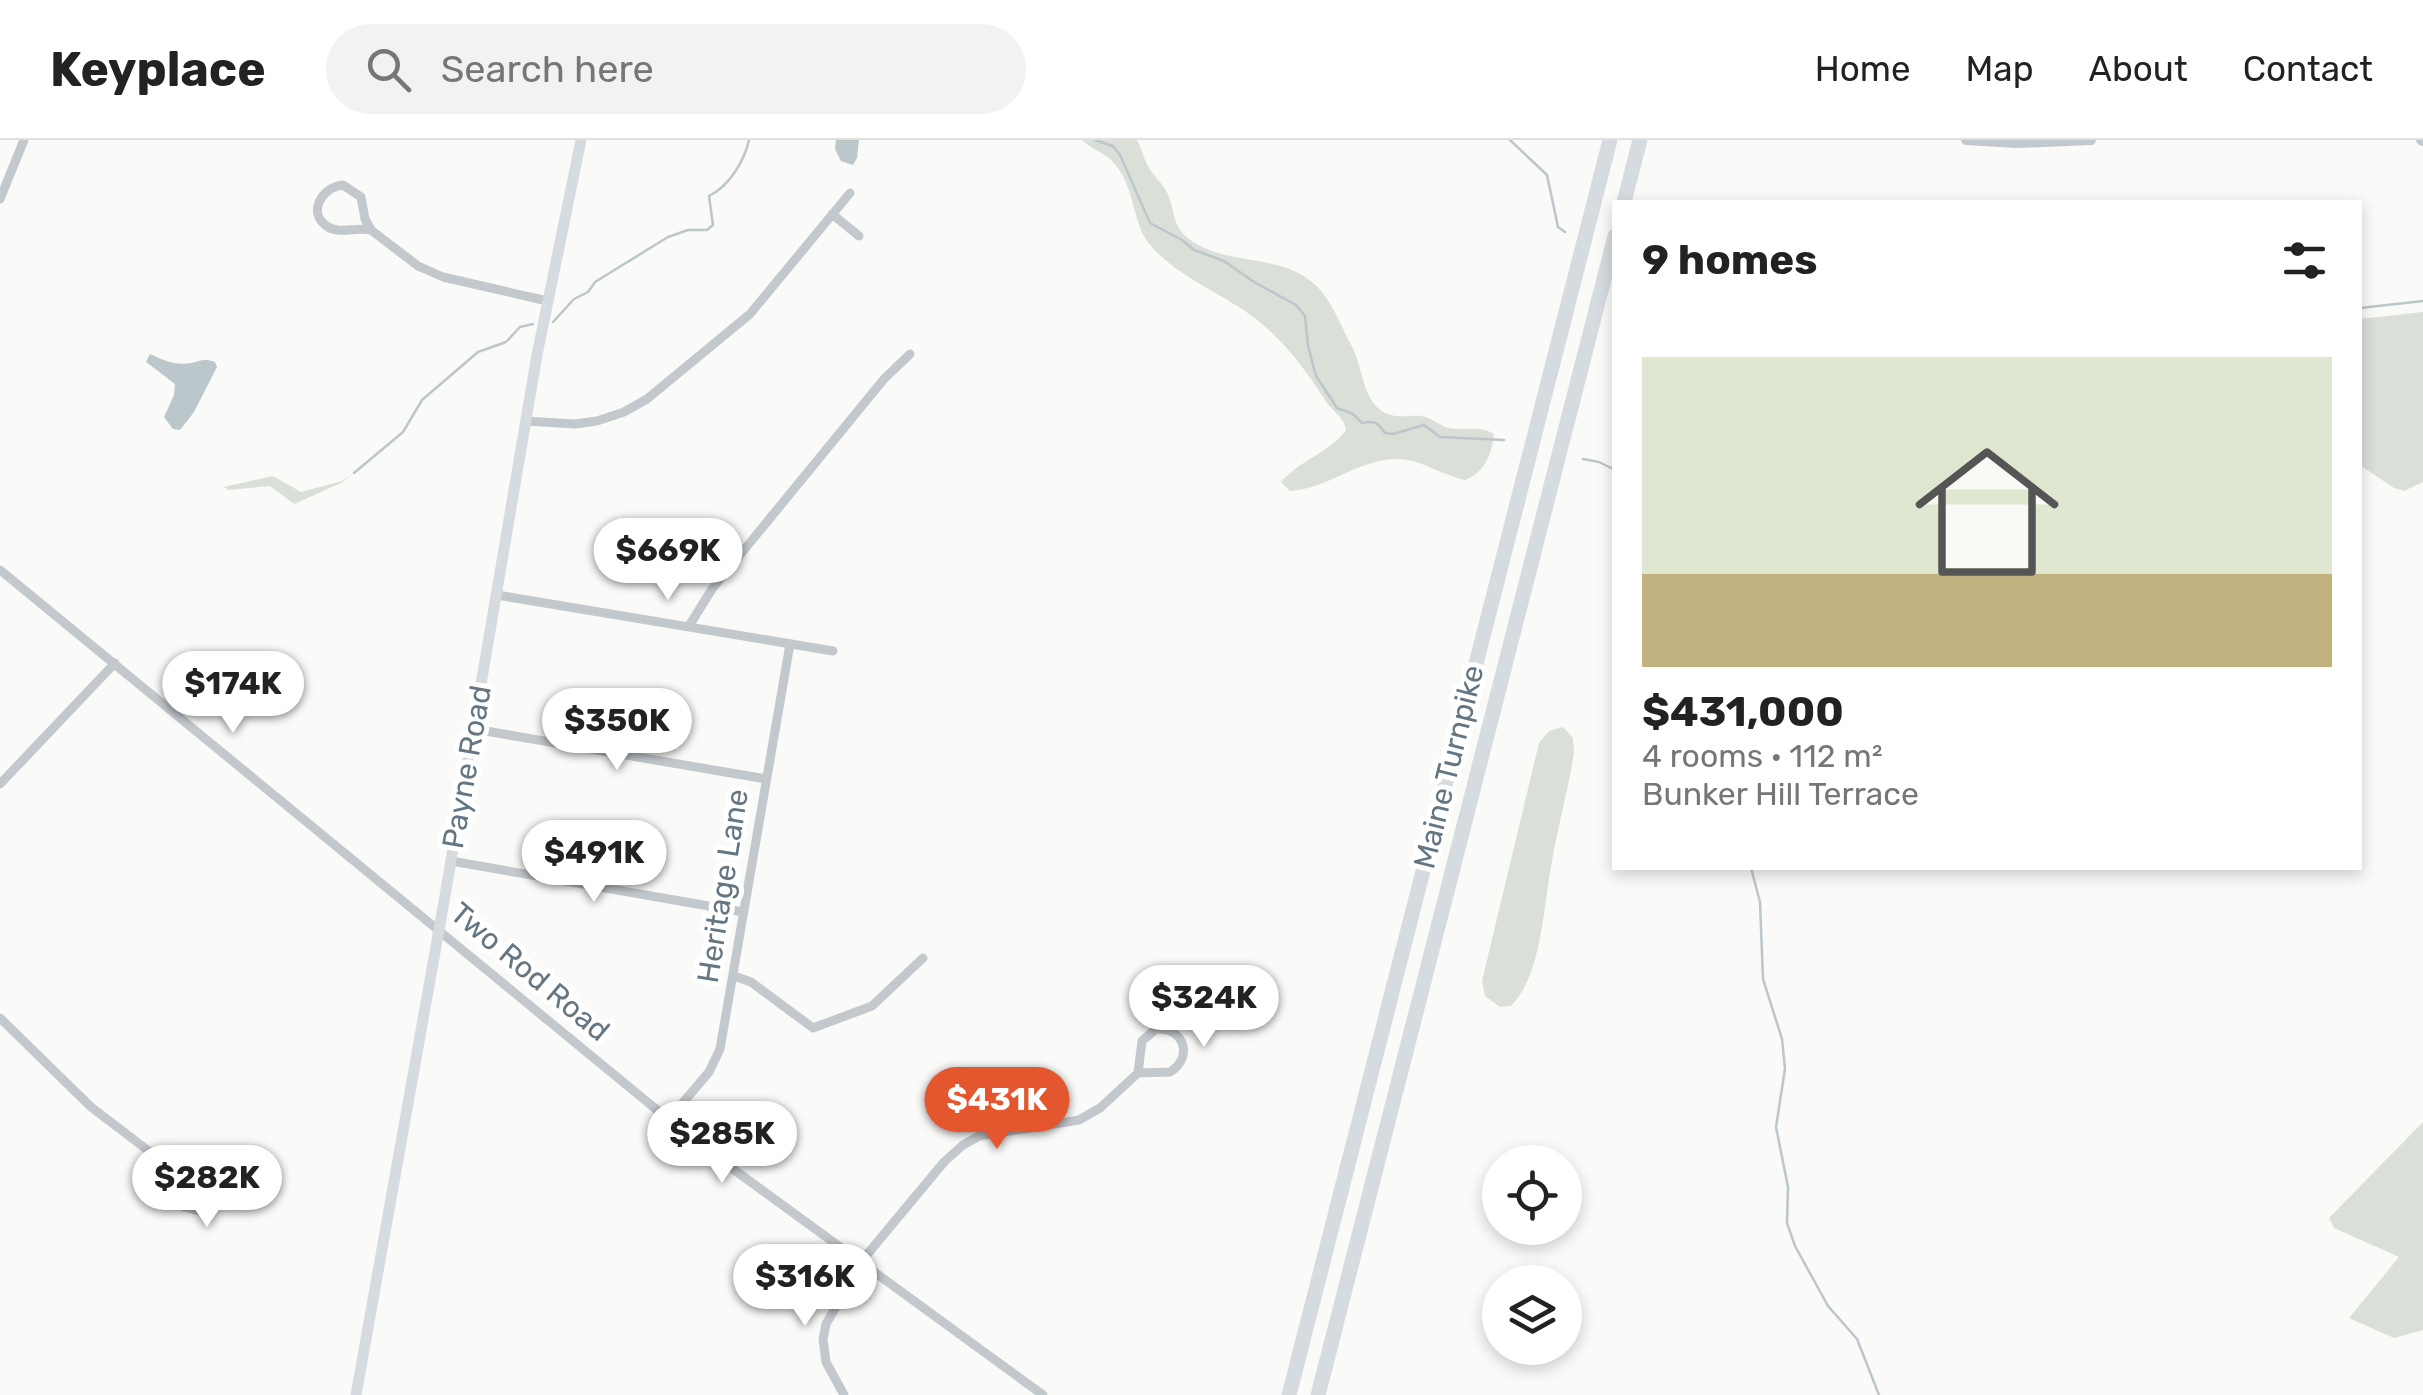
<!DOCTYPE html>
<meta charset="utf-8">
<style>
:root{--surface:#fff;--page:#f2f2f2;--text:#222;--muted:#767676;--line:#e0e0e0;--accent:#e4572e}
body{margin:0;font-family:Rubik,sans-serif;background:var(--page);color:var(--text);height:100vh;display:flex;flex-direction:column;font-size:38px;white-space:nowrap}
*{box-sizing:border-box;margin:0}
p{font-size:32px;color:var(--muted)}
.icon{flex:none;width:55px;height:55px;fill:none;stroke:currentColor;stroke-width:2;stroke-linecap:round;stroke-linejoin:round}
.map{position:relative;flex:1;overflow:hidden}
.panel{position:absolute;left:1612px;top:60px;width:750px;height:670px;display:flex;flex-direction:column;background:var(--surface);border-radius:0px;box-shadow:0 5px 15px #0003}
.panel>*{flex:none}
.tools{position:absolute;left:1482px;top:1005px;display:grid;gap:20px}
.tools a{display:grid;place-items:center;width:100px;height:100px;border-radius:50%;background:var(--surface);box-shadow:0 5px 15px #0003;font-size:50px}
.price{position:absolute;translate:-50% -85px;padding:0 22px;border-radius:35px;background:#fff;color:#222;font-size:32px;line-height:65px;filter:drop-shadow(0 2px 5px #0008)}
.price::after{content:'';position:absolute;left:50%;top:60px;width:30px;height:22px;margin-left:-15px;background:inherit;clip-path:polygon(0 0,100% 0,50% 100%)}
.price.active{background:var(--accent);color:#fff}
ul{padding:0;list-style:none}
li{display:grid;align-content:center;gap:20px;height:530px;padding:0 30px}
li+li{border-top:2px solid var(--line)}
li span{display:grid;place-items:center;height:310px;border-radius:0px;color:#555}
li>.icon{margin-inline-start:auto}
span .icon{width:180px;height:180px;fill:#fffc;stroke-width:1}
li b{font-size:42px}
h2{display:flex;justify-content:space-between;align-items:center;height:120px;padding:0 30px;font-size:42px}
header{display:flex;align-items:center;gap:60px;box-sizing:border-box;height:140px;padding:0 50px;background:var(--surface);border-bottom:2px solid var(--line)}
header strong{font-size:48px}
nav{display:flex;gap:55px;margin-inline-start:auto;font-size:35px}
.search{width:700px;height:90px;background:var(--page);display:flex;align-items:center;gap:25px;box-sizing:border-box;padding:0 35px;border-radius:55px;color:var(--muted);font-size:38px}
.map>svg:first-child{display:block}
</style>
<header>
<strong>Keyplace</strong>
<div class="search"><svg class="icon" aria-label="search" viewBox="0 0 24 24"><circle cx="10" cy="10" r="6"/><path d="M15 15l6 6"/></svg>Search here</div>
<nav><a>Home</a><a>Map</a><a>About</a><a>Contact</a></nav>
</header>
<div class="map">
<svg width="2423" height="1255" viewBox="0 0 2423 1255">
<rect width="100%" height="100%" fill="#fafaf8"/>
<!-- green -->
<path fill="#dadfd7" d="M1082,0h55c5,9 7,20 12,28 5,9 14,15 18,25 9,18 4,32 22,46 40,30 99,11 133,53 12,15 20,36 29,53 13,21 10,62 40,70 10,3 21,0 30,1 10,1 19,10 28,12 16,3 30,-3 45,6 -2,20 -9,38 -29,46 -23,-5 -45,-21 -68,-21 -38,0 -70,30 -107,32l-9,-9c19,-22 48,-29 65,-52 -2,-14 -14,-18 -21,-30 -20,-31 -40,-58 -69,-81 -35,-27 -76,-40 -106,-74 -17,-19 -15,-60 -37,-83 -8,-9 -22,-13 -31,-22z
M2423,172v170l-19,9 -10,-3 -34,-23v-146z
M354,333l-13,10 -47,21 -24,-18 -41,4 -5,-3 49,-11 28,16 41,-11z
M1563,587l10,11 1,15c-6,38 -17,76 -23,114 -8,40 -9,108 -40,139l-11,1 -15,-11 -3,-15 57,-238 10,-12z
M2423,982v208l-29,8 -45,-20 50,-61 -65,-29 -5,-10z"/>
<!-- water -->
<path fill="#bbc7cb" d="M836,0h23l-2,18 -4,7 -12,-4 -6,-12z
M150,214c12,6 27,12 41,9 10,-2 13,-5 24,-1l2,5 -23,45 -14,18 -7,-1 -9,-12 10,-22 1,-11 -29,-22z"/>
<g fill="none" stroke-linecap="round" stroke-linejoin="round">
<!-- stream -->
<path stroke="#bbc7cb" stroke-width="2.5" d="M1095,0l18,6 7,9 30,68 32,17 12,10 30,11 30,21 42,23 9,11 3,30 8,30 21,32 16,6 9,9c13,-3 16,0 23,10l8,1 31,-9 16,12 64,3
M1510,0l37,35 11,52 7,5
M2360,168l63,-7
M553,182l21,-23 14,-7 7,-10 73,-45 20,-7h19l6,-5 -4,-29c20,-10 35,-34 40,-56
M1583,319l16,3 16,8
M354,333l49,-41 19,-32 56,-48 28,-10 14,-15 13,-3
M1751,728l9,34 3,77 19,60 3,30 -9,58 12,60 -1,36 8,23 33,60 29,33 22,56"/>
<!-- minor -->
<path stroke="#c3c8cc" stroke-width="9" d="M343,45l18,12 4,22 6,11c-14,-3 -31,4 -43,-3 -22,-14 -6,-40 15,-42z
M0,59l24,-59
M832,74l27,22
M371,90l47,36 25,11 104,24
M525,281l50,3 22,-3 27,-9 23,-13 103,-85 100,-121
M0,430l696,572 347,253
M497,455l336,56
M689,486l23,-37 172,-210 26,-25
M474,589l292,50
M0,644l115,-121
M451,721l292,51
M734,836l17,6 62,46 59,-22 51,-48
M0,878l91,89 84,64
M1156,889c28,-2 38,28 14,43l-32,1 4,-32z
M669,979l40,-47 11,-23 70,-405
M197,1025l19,8 5,14 -8,19 -14,5 -15,-4 -8,-13 -1,-23z
M844,1255l-18,-33 -3,-23 3,-15 39,-67 79,-95 19,-17 16,-9 100,-16 21,-12 38,-35"/>
<!-- tertiary -->
<path stroke="#c3c8cc" stroke-width="10" d="M1966,0l51,3 74,-3
M2421,0l2,1"/>
<!-- secondary -->
<path stroke="#d6dbdf" stroke-width="11" d="M356,1255l89,-499 92,-541 44,-215"/>
<!-- motorway -->
<path stroke="#d6dbdf" stroke-width="15" d="M1624,62l16,-62
M1289,1255l321,-1255
M1318,1255l297,-1159"/>
</g>
<g text-anchor="middle" dominant-baseline="central" stroke-width="10" stroke-linejoin="round" paint-order="stroke">
<!-- street labels -->
<g font-size="30" fill="#657683" stroke="#fff">
<text transform="translate(467 627) rotate(-80)">Payne Road</text>
<text transform="translate(1449 627) rotate(-76)">Maine Turnpike</text>
<text transform="translate(723 746) rotate(-81)">Heritage Lane</text>
<text transform="translate(530 832) rotate(40)">Two Rod Road</text>
</g>
</g>
</svg>
<div class="tools">
<a><svg class="icon" aria-label="locate" viewBox="0 0 24 24"><circle cx="12" cy="12" r="6"/><path d="M12 2v4M12 18v4M2 12h4M18 12h4"/></svg></a>
<a><svg class="icon" aria-label="layers" viewBox="0 0 24 24"><path d="M12 4l9 5-9 5-9-5zM3 14l9 5 9-5"/></svg></a>
</div>
<b class="price" style="left:668px;top:463px">$669K</b>
<b class="price" style="left:233px;top:596px">$174K</b>
<b class="price" style="left:617px;top:633px">$350K</b>
<b class="price" style="left:594px;top:765px">$491K</b>
<b class="price" style="left:1204px;top:910px">$324K</b>
<b class="price active" style="left:997px;top:1012px">$431K</b>
<b class="price" style="left:722px;top:1046px">$285K</b>
<b class="price" style="left:207px;top:1090px">$282K</b>
<b class="price" style="left:805px;top:1189px">$316K</b>
<section class="panel">
<h2>9 homes<svg class="icon" aria-label="filters" viewBox="0 0 24 24"><path d="M4 7h16M4 17h16"/><circle cx="9" cy="7" r="2"/><circle cx="15" cy="17" r="2"/></svg></h2>
<ul>
<li><span style="background:linear-gradient(#dfe7d0 70%,#c2b280 0)"><svg class="icon" aria-label="home" viewBox="0 0 24 24"><path d="M3 11l9-7 9 7M6 9v11h12V9"/></svg></span><div><b>$431,000</b><p>4 rooms · 112 m²</p><p>Bunker Hill Terrace</p></div></li>
</ul>
</section>
</div>
